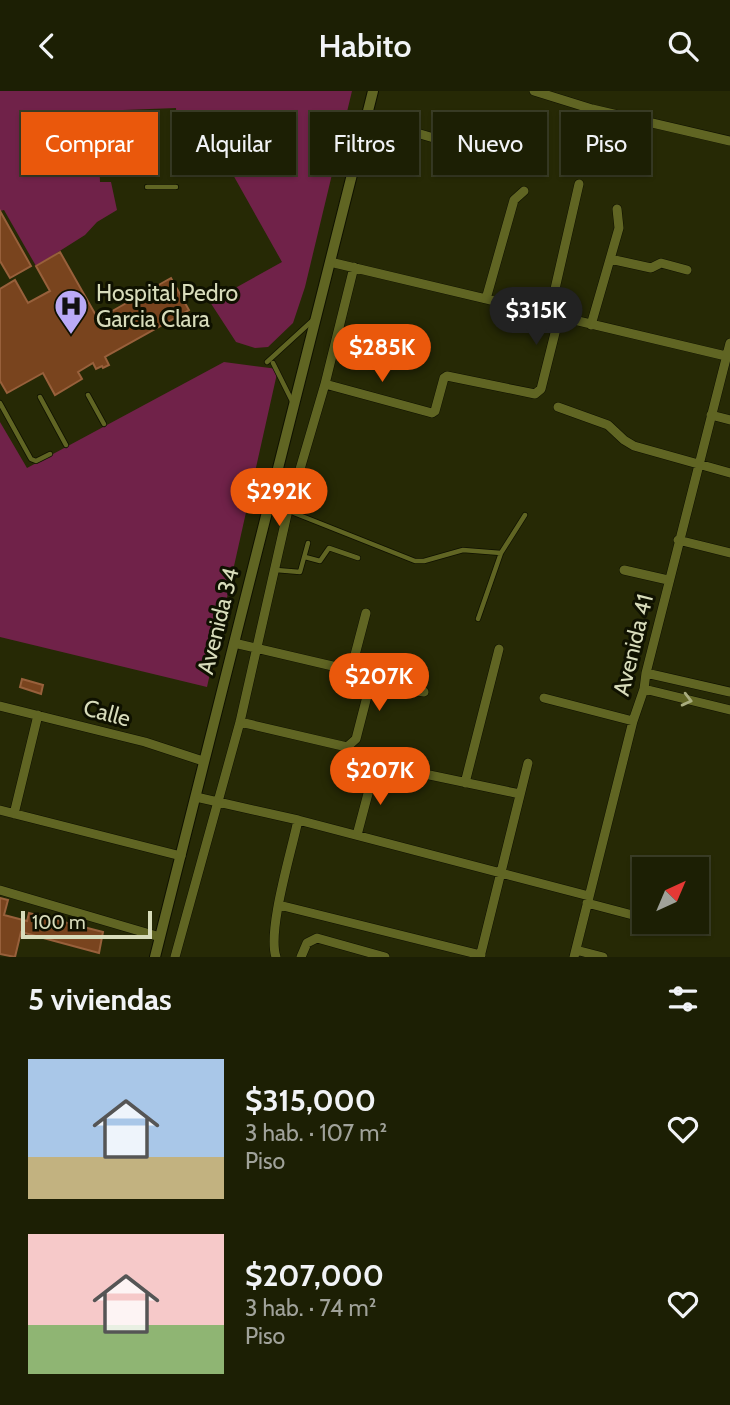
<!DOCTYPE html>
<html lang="es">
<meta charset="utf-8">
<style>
:root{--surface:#1c1f04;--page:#292c13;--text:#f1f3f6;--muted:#a0a29a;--line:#3a3d26;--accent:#ea580c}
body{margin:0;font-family:Cabin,sans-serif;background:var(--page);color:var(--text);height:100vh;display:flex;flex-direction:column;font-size:26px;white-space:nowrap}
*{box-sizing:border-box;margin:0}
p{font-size:23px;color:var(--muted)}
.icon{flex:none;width:38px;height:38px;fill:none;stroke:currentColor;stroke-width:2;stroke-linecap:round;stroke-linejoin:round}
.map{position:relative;height:866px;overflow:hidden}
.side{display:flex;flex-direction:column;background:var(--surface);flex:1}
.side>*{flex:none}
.hud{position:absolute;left:21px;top:21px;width:690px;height:63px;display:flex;gap:14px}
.needle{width:46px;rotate:44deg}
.fabs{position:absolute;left:632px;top:766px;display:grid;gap:14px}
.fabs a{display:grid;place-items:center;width:77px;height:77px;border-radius:0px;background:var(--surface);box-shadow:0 2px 5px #0004,0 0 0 2px var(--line);font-size:35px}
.scale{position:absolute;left:21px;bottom:18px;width:131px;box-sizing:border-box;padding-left:7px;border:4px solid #d8dcbb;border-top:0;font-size:19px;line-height:24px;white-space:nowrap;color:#d8dcbb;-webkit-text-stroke:5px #0f1100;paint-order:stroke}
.price{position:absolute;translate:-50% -60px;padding:0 16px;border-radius:24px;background:var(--accent);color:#fff;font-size:23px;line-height:46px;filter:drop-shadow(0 2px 4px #0008)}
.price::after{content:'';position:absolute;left:50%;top:42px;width:21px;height:16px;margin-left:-10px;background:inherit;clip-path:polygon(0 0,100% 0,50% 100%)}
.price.on{background:#222;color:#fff}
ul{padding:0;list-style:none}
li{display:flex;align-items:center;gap:21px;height:175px;padding:0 28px}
li span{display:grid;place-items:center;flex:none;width:196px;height:140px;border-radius:0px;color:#555}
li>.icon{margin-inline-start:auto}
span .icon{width:84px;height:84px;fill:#fffc;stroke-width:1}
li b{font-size:30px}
h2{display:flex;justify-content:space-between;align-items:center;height:84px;padding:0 28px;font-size:30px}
.chip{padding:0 24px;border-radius:0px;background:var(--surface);box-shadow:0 2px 5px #0004,0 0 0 2px var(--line);font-size:24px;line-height:63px}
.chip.on{background:var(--accent);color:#fff}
header{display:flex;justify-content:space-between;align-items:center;height:91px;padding:0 28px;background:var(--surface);font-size:32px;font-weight:600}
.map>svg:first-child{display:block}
</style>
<header><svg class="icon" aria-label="back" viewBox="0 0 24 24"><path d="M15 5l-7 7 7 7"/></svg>Habito<svg class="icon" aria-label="search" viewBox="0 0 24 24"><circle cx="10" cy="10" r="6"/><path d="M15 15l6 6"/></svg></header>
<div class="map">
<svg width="730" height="866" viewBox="0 0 730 866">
<rect width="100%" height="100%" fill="#262905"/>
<!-- green -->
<path fill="#702249" d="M0,0h352l-47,196 -12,36 -25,24 -13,1 -19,-6 -26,-40 72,-40 -64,-114 -39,21 -3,-61 -79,3 3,71h11l6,28 -20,12 -12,13 -49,31 -32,-56 -4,1z
M224,271l54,7 -71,318 -207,-50v-215l27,46z"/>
<!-- building -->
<path fill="#79441e" stroke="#98603b" stroke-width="2" d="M0,120l31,55 -21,12 -10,-17z
M60,161l38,67 73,-41 18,32 -84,47 4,8 -6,3 -1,-2 -6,3 -3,-6 -15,9 4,7 -27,16 -12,-22 -36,20 -7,-12v-92l15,-9 13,23 22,-12 -14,-25z
M22,588l21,6 -2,9 -21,-7z
M0,807l8,2 -4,15 23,6 2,-8 74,19 -4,21 -78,-21 -6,25 -15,-3z"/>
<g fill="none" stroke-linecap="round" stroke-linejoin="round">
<defs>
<path id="service" d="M147,96h29
M267,271l46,-42
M273,272l20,40
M88,304l16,29
M40,306l26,48
M0,312l31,56 5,2 14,-7
M289,420l126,50h9l39,-11 38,3 24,-38
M305,466l15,4 9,-13 29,10
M276,479l24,2 8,-29
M478,528l23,-66"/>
<path id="minor" d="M534,0l58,18 138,32
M366,27l88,26
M610,168l41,9 10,-5 26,7
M330,171l396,94
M486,208l28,-99 10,-9
M549,224l30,-131
M591,234l28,-97 -2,-19
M325,293l107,29 3,-2 9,-33 3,-2 88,18 6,-5 18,-72
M558,316l50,18 16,15 10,6 96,27
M711,324l19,5
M678,449l52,13
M624,479l44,10
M234,552l137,32 1,2 -16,62 -9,8 -107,-25
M351,579l15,-57
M646,582l84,19
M371,593l53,8
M644,598l86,21
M544,607l89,23
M0,615l145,36 58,19
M465,692l34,-134
M196,706l102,23c-6,30 -31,110 -22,137
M0,719l181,46
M14,723l24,-99
M298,729l291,76
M357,744l17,-64 3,-4 5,-2 138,29
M0,799l160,47
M587,812l57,15
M279,814l202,50
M659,831l33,9
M576,859l27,7
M175,866l65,-235 48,-212 37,-126 29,-117
M301,866l6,-14 10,-5 68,19
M480,866l48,-194
M574,866l59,-236 11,-32 2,-16 84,-330"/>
<path id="tertiary" d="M155,866l218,-866"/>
</defs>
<!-- service casing -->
<use href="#service" stroke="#0f1101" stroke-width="6"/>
<!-- minor casing -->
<use href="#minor" stroke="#0f1101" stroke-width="10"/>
<!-- tertiary casing -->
<use href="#tertiary" stroke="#0f1101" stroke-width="12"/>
<!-- service -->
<use href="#service" stroke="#606523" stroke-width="4.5"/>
<!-- minor -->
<use href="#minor" stroke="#606523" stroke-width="9"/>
<!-- tertiary -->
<use href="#tertiary" stroke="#606523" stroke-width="10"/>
</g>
<!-- one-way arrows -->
<defs><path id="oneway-chevron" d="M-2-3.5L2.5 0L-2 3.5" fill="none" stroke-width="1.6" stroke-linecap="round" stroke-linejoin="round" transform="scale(1.75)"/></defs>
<use stroke="#a8ac7e" href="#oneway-chevron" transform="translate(687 609) rotate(14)"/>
<!-- icons -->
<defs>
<symbol id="hospital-pin" viewBox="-11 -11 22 30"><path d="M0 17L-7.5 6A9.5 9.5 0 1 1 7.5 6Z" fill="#baaaf6" stroke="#0f1100"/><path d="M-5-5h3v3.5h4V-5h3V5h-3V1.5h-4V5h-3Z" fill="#111"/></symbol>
</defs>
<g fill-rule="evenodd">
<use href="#hospital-pin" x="52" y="196" width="38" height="52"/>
</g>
<g text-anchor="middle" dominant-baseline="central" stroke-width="6" stroke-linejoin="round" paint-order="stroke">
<!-- poi labels -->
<g font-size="23" fill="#d8dcbb" stroke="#0f1100" text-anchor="start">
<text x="96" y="202">Hospital Pedro<tspan x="96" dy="26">Garcia Clara</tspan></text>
</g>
<!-- street labels -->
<g font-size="23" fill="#d8dcbb" stroke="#0f1100">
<text transform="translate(218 530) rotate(-76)">Avenida 34</text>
<text transform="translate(633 554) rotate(-76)">Avenida 41</text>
<text transform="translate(107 622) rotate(15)">Calle</text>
</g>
</g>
</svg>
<div class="fabs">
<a><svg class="needle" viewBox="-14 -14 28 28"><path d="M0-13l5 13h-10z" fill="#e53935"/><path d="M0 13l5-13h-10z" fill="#a0a29a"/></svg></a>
</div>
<div class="scale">100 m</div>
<b class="price on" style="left:536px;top:256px">$315K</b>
<b class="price" style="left:382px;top:293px">$285K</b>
<b class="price" style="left:279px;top:437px">$292K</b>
<b class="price" style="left:379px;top:622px">$207K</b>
<b class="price" style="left:380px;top:716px">$207K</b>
<div class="hud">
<a class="chip on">Comprar</a>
<a class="chip">Alquilar</a>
<a class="chip">Filtros</a>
<a class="chip">Nuevo</a>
<a class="chip">Piso</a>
</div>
</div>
<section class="side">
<h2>5 viviendas<svg class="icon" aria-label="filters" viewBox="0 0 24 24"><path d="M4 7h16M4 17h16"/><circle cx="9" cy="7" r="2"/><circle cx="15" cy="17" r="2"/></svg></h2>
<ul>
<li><span style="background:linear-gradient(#a9c7e8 70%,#c2b280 0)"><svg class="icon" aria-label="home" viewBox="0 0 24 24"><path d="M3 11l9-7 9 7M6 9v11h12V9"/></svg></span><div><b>$315,000</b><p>3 hab. · 107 m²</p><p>Piso</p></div><svg class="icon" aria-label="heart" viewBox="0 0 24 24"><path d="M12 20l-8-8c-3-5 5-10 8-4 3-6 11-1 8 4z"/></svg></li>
<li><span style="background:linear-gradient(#f6c9c9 65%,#8fb573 0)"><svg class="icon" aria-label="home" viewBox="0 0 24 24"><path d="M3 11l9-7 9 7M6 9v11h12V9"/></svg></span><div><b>$207,000</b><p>3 hab. · 74 m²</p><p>Piso</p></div><svg class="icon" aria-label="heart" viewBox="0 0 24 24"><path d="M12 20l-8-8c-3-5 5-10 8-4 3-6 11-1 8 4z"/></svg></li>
</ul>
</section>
